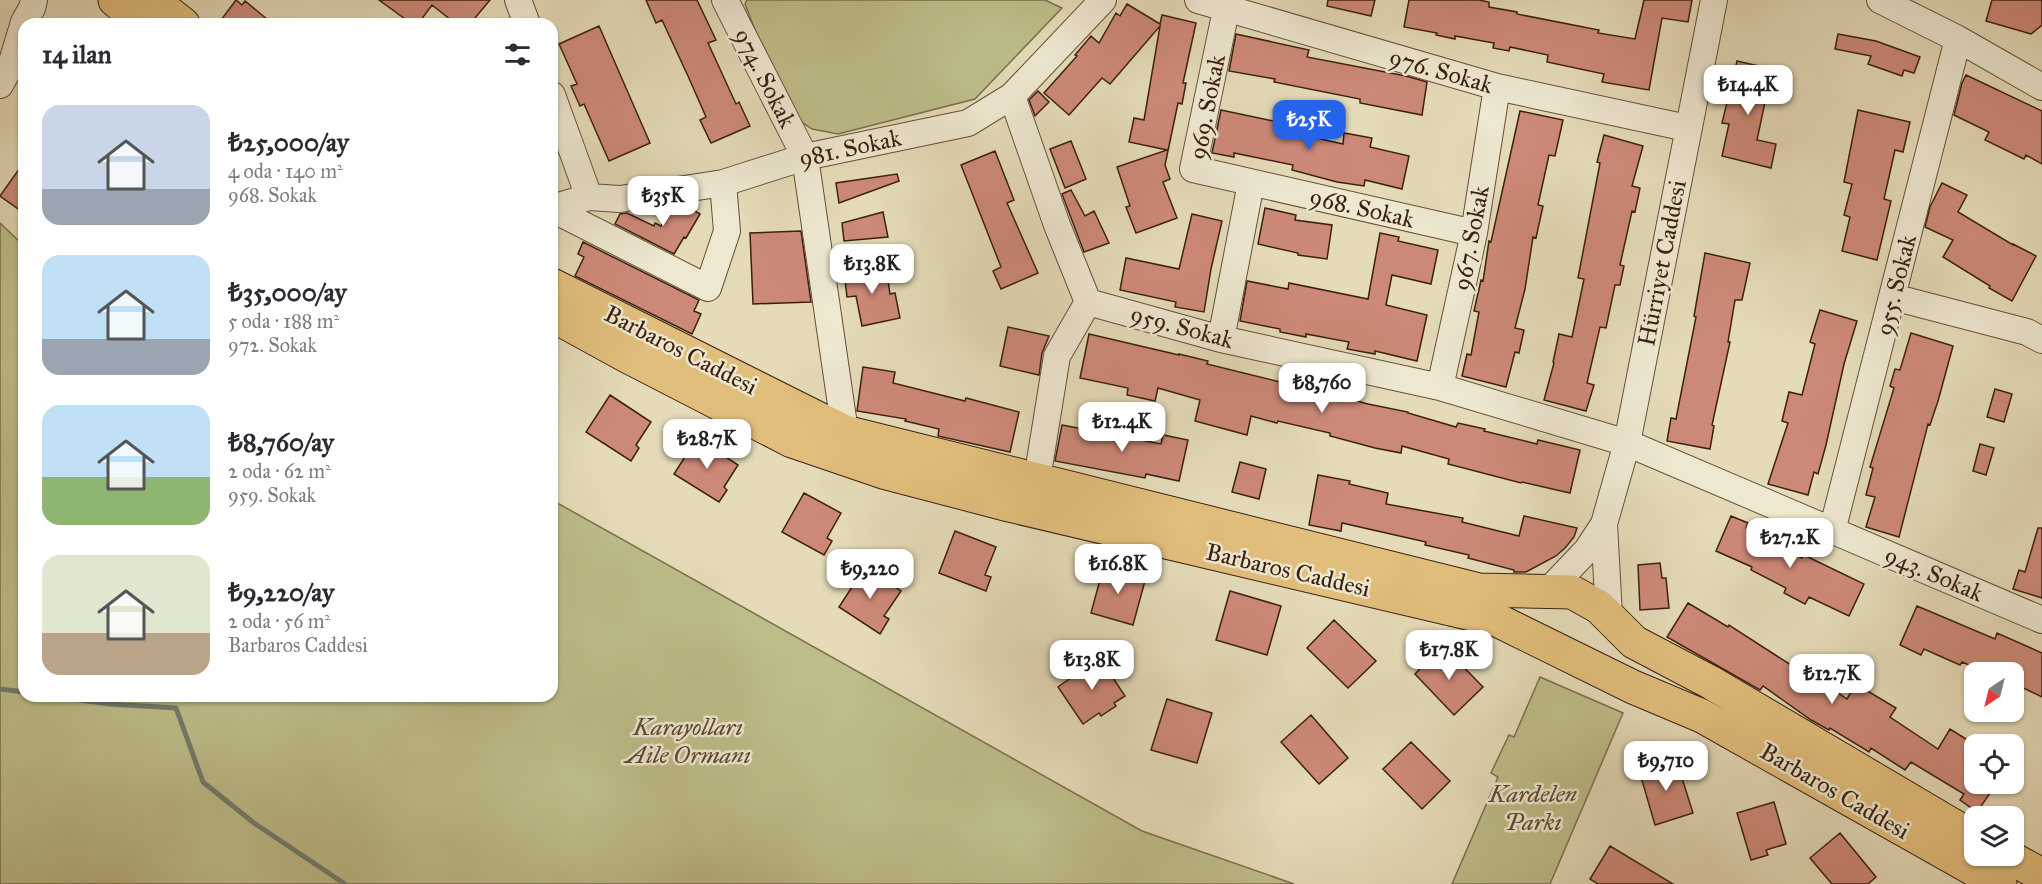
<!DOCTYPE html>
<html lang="tr">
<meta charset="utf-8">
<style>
:root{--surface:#fff;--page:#f7f7f7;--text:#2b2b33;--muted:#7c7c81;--accent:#2563eb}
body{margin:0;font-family:"IM FELL Great Primer",serif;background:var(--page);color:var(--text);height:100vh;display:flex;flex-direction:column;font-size:22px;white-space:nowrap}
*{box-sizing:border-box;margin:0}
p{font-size:20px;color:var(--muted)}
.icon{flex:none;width:33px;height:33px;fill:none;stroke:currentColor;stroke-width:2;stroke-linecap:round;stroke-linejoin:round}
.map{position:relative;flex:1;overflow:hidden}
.panel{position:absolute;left:18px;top:18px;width:540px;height:684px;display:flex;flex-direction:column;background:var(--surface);border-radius:18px;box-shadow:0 2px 4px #0004}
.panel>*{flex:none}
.needle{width:39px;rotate:215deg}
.tools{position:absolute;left:1964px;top:662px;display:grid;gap:12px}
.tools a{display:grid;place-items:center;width:60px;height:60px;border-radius:12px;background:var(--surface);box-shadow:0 2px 4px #0004;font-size:30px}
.price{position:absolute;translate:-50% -51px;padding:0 14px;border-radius:12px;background:#fff;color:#222;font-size:20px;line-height:39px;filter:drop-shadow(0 2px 3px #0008)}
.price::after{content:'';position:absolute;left:50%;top:36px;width:18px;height:14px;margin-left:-9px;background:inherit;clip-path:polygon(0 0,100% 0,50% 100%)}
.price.active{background:var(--accent);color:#fff}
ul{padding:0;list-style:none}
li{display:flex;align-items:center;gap:18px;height:150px;padding:0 24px}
li span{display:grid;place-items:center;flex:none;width:168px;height:120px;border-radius:18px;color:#555}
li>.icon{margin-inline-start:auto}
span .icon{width:72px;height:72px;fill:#fffc;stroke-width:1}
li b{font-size:26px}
h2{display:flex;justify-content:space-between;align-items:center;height:72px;padding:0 24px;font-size:26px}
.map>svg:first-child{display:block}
</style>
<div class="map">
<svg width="2042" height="884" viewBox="0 0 2042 884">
<rect width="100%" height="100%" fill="#e5dbb8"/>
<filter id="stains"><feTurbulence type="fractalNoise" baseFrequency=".00333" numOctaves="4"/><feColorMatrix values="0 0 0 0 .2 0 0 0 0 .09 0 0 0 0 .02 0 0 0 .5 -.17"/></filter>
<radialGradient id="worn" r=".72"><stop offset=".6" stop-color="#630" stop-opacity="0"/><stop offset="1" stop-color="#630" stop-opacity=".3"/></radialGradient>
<!-- green -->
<path fill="#bdbd89" stroke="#7c6e4c" stroke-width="1.5" d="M747,0h298l17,8 -87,91 -137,35 -26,-5 -25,-17 -42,-108z
M0,223l24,23v450h528v-196l590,331 152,53h-1294z
M1540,677l83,36 -73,171h-98l46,-107 -7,-4 18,-38 5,2z"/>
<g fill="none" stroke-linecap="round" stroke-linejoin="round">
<!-- stream -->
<path stroke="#727d6e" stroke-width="5" d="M0,689l24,3
M50,696l60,8 66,4 27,74 51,41 91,61"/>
</g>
<!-- building -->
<path fill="#cd8978" stroke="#3b2010" stroke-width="1.5" d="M236,0l6,5 3,-4 28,23h-55z
M379,0h111l-20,24h-14l-24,-19 -14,19h-6z
M646,0h51l19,40 -8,3 28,61 3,-2 11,24 -39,17 -11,-23 6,-3 -18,-41 -26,-56 -6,3z
M1328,0h47l-4,16 -44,-10z
M1409,0h70l10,2v5l28,5v2l82,16 -1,3 37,6 9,-39h48l-4,22 -26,-4 -13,72 -47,-8 2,-8 -57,-12 1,-7 -38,-8 -1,4 -16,-3 1,-5 -39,-7v3l-19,-4 1,-2 -33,-6z
M1992,0h50v25l-11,9 -45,-13z
M1127,4l33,20 2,-9 34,8 -13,60h3l-4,21 -4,-1 -13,62 5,14 -7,3 14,36 -41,15 -10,-26 4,-1 -13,-39 50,-17 -38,-8 5,-24 10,2 16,-94 -50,58 -8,-6 -33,37 -25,-22 33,-37 -2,-1 16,-19 8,7 17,-30 4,3z
M599,26l51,117 -41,18 -25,-57 -4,2 -9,-20 6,-2 -18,-40z
M1236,34l73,16 -2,7 99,19 21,6 -5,33 -62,-12v-4l-86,-17 1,-3 -46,-8z
M1838,34l38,7 44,16 -6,16 -10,-3 -2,6 -34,-12 3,-8 -36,-7z
M1737,61l35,8 -15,71 19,4 -5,24 -49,-12 7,-32 -7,-1z
M1966,75l76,36v53l-16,-9 -2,4 -39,-19 4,-8 -35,-17 8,-32z
M1038,91l11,11 -14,14 -6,-16z
M1221,110l76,16 -2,7 48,11 1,-11 28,5 -2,9 39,9 -7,33 -37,-9 -1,6 -27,-4 -45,-12 1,-5 -59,-12v4l-22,-4z
M1858,110l52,12 -7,30 -8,-2 -11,49 7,2 -14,59 -35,-9 8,-34 -6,-2 8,-31 -8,-2z
M1520,111l43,9 -8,36 -6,-1 -11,50 5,1 -7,32 -3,-1 -8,52 -10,39 9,2 -5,23 -4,-1 -9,35 -44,-11 5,-22 4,1 8,-43 -5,-1 7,-31 2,1 6,-40 2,1z
M1604,135l39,11 -11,40 8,2 -5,24 -3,-1 -12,54 4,1 -4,19h-5l-9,43 -6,-1 -13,56 7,2 -8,26 -42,-11 10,-37 -1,-1 6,-28 13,3 12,-58 -6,-1 22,-115 -3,-1z
M1071,141l15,38 -21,9 -15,-39z
M995,151l19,49 -7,3 31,70 -37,16 -8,-18 8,-4 -40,-102z
M24,162v51l-24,-17z
M897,174l2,7 -60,22 -3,-20z
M1942,183l25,12 -9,17 55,33v-1l23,12 -24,45 -23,-13 1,-2 -47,-29 10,-17 -28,-13 5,-20z
M1071,190l14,26 9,-5 15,32 -25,9 -22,-58z
M683,204l17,10 -14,24 -2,-1 -10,17 -59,-30 5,-10 7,-1 27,13 1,-3 6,3 12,-20z
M1265,208l31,7 -1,5 37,5 -5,34 -29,-4v-2l-40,-9z
M883,212l5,25 -44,4 -2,-18z
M1192,214l30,7 -11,48 -7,43 -29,-5 1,-5 -56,-12 6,-32 53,11z
M801,231l10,71 -58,2 -3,-71z
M1380,233l19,4 -1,4 40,9 -7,34 -39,-9 -6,30 41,10 -10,46 -42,-10v3l-28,-5 2,-7 -43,-8v3l-26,-5v-3l-40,-8 7,-40 41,8 1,-6 79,16z
M583,242l116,58 -5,11 7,3 -9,20 -117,-58 9,-19 -6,-3z
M1705,253l45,10 -8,37h-7l-7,42h2l-18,83 2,1 -4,23 -43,-8 4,-23 5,1 20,-102 -2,-1z
M886,267l4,27 5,-1 5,25 -38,8 -6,-30 -9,1 -3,-25z
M1820,310l37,11 -13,43 -18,81 -8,29 -4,-2 -6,23 -40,-11 20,-61 -6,-2 7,-29 13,3 13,-51 -5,-2z
M1008,327l41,9 -7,17 -3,22 -39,-9z
M1911,333l42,13 -15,55 -8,24 -2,-1 -29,113 -33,-10 9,-30 -9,-2 7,-27 -3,-1 24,-79 -4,-2 5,-17 5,1z
M1089,334l90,21v-1l29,7 -1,3 93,23 1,-4 27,6 -1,4 41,11 40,8v1l48,14 2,-4 27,6 -1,2 53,13 1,-4 42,10 -10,43 -48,-11 -1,1 -73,-19 1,-5 -47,-13 -1,7 -26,-5 -45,-12v-3l-52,-12 -1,2 -26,-7 -4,19 -52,-14 5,-21 -42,-12 -3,13 -28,-6 1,-7 -48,-10z
M863,367l32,5 -2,11 72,18 1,-3 53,14 -9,40 -72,-16 1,-7 -34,-8 1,-2 -49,-8z
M1995,389l17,5 -8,28 -17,-5z
M610,395l41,27 -15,23 3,3 -8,13 -45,-29z
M1062,425l99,19 2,-9 25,5 -9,41 -33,-7 -1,4 -90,-17z
M697,438l41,27 -14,22 3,3 -8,12 -45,-28z
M1980,444l14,4 -8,27 -13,-4z
M1240,462l26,7 -7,30 -27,-7z
M1318,475l32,6 -1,3 39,9 -2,11 77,14 -1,4 57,14 5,-20 53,12 -3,9 -9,11 -9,8 -30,16h-12v-2l-46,-12 1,-3 -44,-10 1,-3 -84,-19 -1,8 -32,-6z
M804,493l37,20 -14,25 5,3 -8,14 -42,-23z
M1731,516l17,7 -2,5 56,30 2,-3 60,29 -15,32 -40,-19 -4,7 -21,-11 2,-5 -35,-18 1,-3 -36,-16z
M2038,528h4v70l-29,-9 6,-19 6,2z
M955,531l41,16 -11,28 6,2 -5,14 -47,-18z
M1660,563l2,15h4l3,30 -29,2 -2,-45z
M1104,565l42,12 -13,48 -42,-12z
M865,567l36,24 -17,25 5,3 -9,15 -41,-27z
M1230,591l51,15 -14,49 -51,-15z
M1688,603l40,24 1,-2 68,44 2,-3 48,33 9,-15 40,24 -6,9 48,32 12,-20 24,15v39h23l-20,29 -17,-12 4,-6 -53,-32 -6,8 -34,-22 -2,4 -39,-24 -1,2 -18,-10 -48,-34 -3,4 -79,-45 -14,-8z
M1917,606l78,33 2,-6 45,20v44l-27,-13 6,-12h-36l-23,-10 -2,3 -36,-16 -3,6 -21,-10z
M1334,620l42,41 -28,27 -41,-40z
M1443,646l40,41 -29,28 -39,-41z
M1100,658l25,38 -11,7 2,3 -15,10 -2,-3 -16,11 -25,-37 17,-12 -3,-3 13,-9 3,4z
M1167,699l45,14 -15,50 -46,-13z
M1311,715l37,43 -29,26 -38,-42z
M1411,742l39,39 -28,28 -39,-40z
M1676,759l17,54 -38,12 -16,-55z
M1774,802l12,42 -20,6 2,5 -17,5 -14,-47z
M1840,833l36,44 -8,7h-36l-22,-26z
M1610,846l63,38h-75l-8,-5z"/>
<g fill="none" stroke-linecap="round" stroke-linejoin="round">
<defs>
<path id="minor" d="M518,0l9,24
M725,0l80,157 40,275
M1198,0l299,87 190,41
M1880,0l78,39 84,48
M1226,10l-33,159 281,64
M0,85l11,-20 13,-43 8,-14 2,-8
M552,95l37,102
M1012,96l45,129 31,77
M552,208l37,-11 31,2 103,-16 82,-26 163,-34 44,-27 91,-96
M552,209l156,79 19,-57 -4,-48
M1893,297l134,35 15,8
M1088,302l133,37 219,48 187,56 415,177
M1221,339l30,-156
M1440,387l34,-154 23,-146
M1037,479l20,-123 31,-54
M1604,524l5,92
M1832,531l126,-492
M1549,590l38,-40 17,-26 23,-81 87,-443"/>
<path id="major" d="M115,0l30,24
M152,0l31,24
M552,285l293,147 634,158 93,2 27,15 35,35 76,40 264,156
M552,315l73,40 167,86 91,31 126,33 488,115 136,67 69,29 298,168
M2005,855l37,20"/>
</defs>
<!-- minor casing -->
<use href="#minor" stroke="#664f3a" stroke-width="28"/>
<!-- major casing -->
<use href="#major" stroke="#3b2010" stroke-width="35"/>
<!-- minor -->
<use href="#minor" stroke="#eee8d1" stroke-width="26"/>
<!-- major -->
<use href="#major" stroke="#e2be7c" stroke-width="33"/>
</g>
<g text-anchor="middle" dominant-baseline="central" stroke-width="5" stroke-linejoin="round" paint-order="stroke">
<!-- street labels -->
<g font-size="24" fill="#3b2010" stroke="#eee8d1">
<text transform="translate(1441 71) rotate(16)">976. Sokak</text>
<text transform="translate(765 78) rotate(63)">974. Sokak</text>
<text transform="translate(1207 107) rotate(-79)">969. Sokak</text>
<text transform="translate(850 148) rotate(-12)">981. Sokak</text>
<text transform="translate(1362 208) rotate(13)">968. Sokak</text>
<text transform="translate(1471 238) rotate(-79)">967. Sokak</text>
<text transform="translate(1662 263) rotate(-79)">Hürriyet Caddesi</text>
<text transform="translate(1896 285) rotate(-76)">955. Sokak</text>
<text transform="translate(1182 327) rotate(15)">959. Sokak</text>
<text transform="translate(681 350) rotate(27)">Barbaros Caddesi</text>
<text transform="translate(1288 570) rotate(13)">Barbaros Caddesi</text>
<text transform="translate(1934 574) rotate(23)">943. Sokak</text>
<text transform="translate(1835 791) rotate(30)">Barbaros Caddesi</text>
</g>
<!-- park labels -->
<g font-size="24" font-style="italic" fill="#5c472e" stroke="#eee8d1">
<text x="688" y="727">Karayolları<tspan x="688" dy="28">Aile Ormanı</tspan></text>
<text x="1533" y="794">Kardelen<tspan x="1533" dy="28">Parkı</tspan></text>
</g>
</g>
<rect width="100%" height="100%" filter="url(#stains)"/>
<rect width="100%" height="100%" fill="url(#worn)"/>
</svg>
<div class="tools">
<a><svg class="needle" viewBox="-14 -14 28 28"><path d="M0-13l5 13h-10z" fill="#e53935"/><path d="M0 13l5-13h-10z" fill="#7c7c81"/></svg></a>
<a><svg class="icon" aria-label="locate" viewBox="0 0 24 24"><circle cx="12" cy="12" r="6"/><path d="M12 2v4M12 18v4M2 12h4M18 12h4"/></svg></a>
<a><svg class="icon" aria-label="layers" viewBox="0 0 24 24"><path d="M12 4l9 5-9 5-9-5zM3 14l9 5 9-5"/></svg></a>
</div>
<b class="price" style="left:1748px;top:116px">₺14.4K</b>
<b class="price active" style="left:1309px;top:151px">₺25K</b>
<b class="price" style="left:663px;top:227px">₺35K</b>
<b class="price" style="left:872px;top:295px">₺13.8K</b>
<b class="price" style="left:1322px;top:414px">₺8,760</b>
<b class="price" style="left:1122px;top:453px">₺12.4K</b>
<b class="price" style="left:707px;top:470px">₺28.7K</b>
<b class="price" style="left:1790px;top:569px">₺27.2K</b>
<b class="price" style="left:1118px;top:595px">₺16.8K</b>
<b class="price" style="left:870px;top:600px">₺9,220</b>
<b class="price" style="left:1449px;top:681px">₺17.8K</b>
<b class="price" style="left:1092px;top:691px">₺13.8K</b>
<b class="price" style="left:1832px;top:705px">₺12.7K</b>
<b class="price" style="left:1666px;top:792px">₺9,710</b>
<section class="panel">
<h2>14 ilan<svg class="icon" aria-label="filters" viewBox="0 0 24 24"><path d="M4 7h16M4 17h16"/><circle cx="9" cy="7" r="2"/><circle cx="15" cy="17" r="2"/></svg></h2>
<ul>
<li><span style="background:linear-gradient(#c9d6e8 70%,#9aa5b1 0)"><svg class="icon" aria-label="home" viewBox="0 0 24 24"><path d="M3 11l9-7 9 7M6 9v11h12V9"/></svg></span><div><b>₺25,000/ay</b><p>4 oda · 140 m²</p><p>968. Sokak</p></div></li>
<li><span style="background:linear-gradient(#bfe0f5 70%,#9aa5b1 0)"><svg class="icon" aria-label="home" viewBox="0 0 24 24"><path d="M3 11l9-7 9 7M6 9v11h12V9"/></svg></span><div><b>₺35,000/ay</b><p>5 oda · 188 m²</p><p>972. Sokak</p></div></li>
<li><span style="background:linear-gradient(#bfe0f5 60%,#8fb573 0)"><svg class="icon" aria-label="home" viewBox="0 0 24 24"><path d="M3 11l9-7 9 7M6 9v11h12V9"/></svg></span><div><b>₺8,760/ay</b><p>2 oda · 62 m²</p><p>959. Sokak</p></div></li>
<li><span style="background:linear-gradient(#dfe7d0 65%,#b9a48a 0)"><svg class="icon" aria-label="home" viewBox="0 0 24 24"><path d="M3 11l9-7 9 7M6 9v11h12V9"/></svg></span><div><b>₺9,220/ay</b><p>2 oda · 56 m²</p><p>Barbaros Caddesi</p></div></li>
</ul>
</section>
</div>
